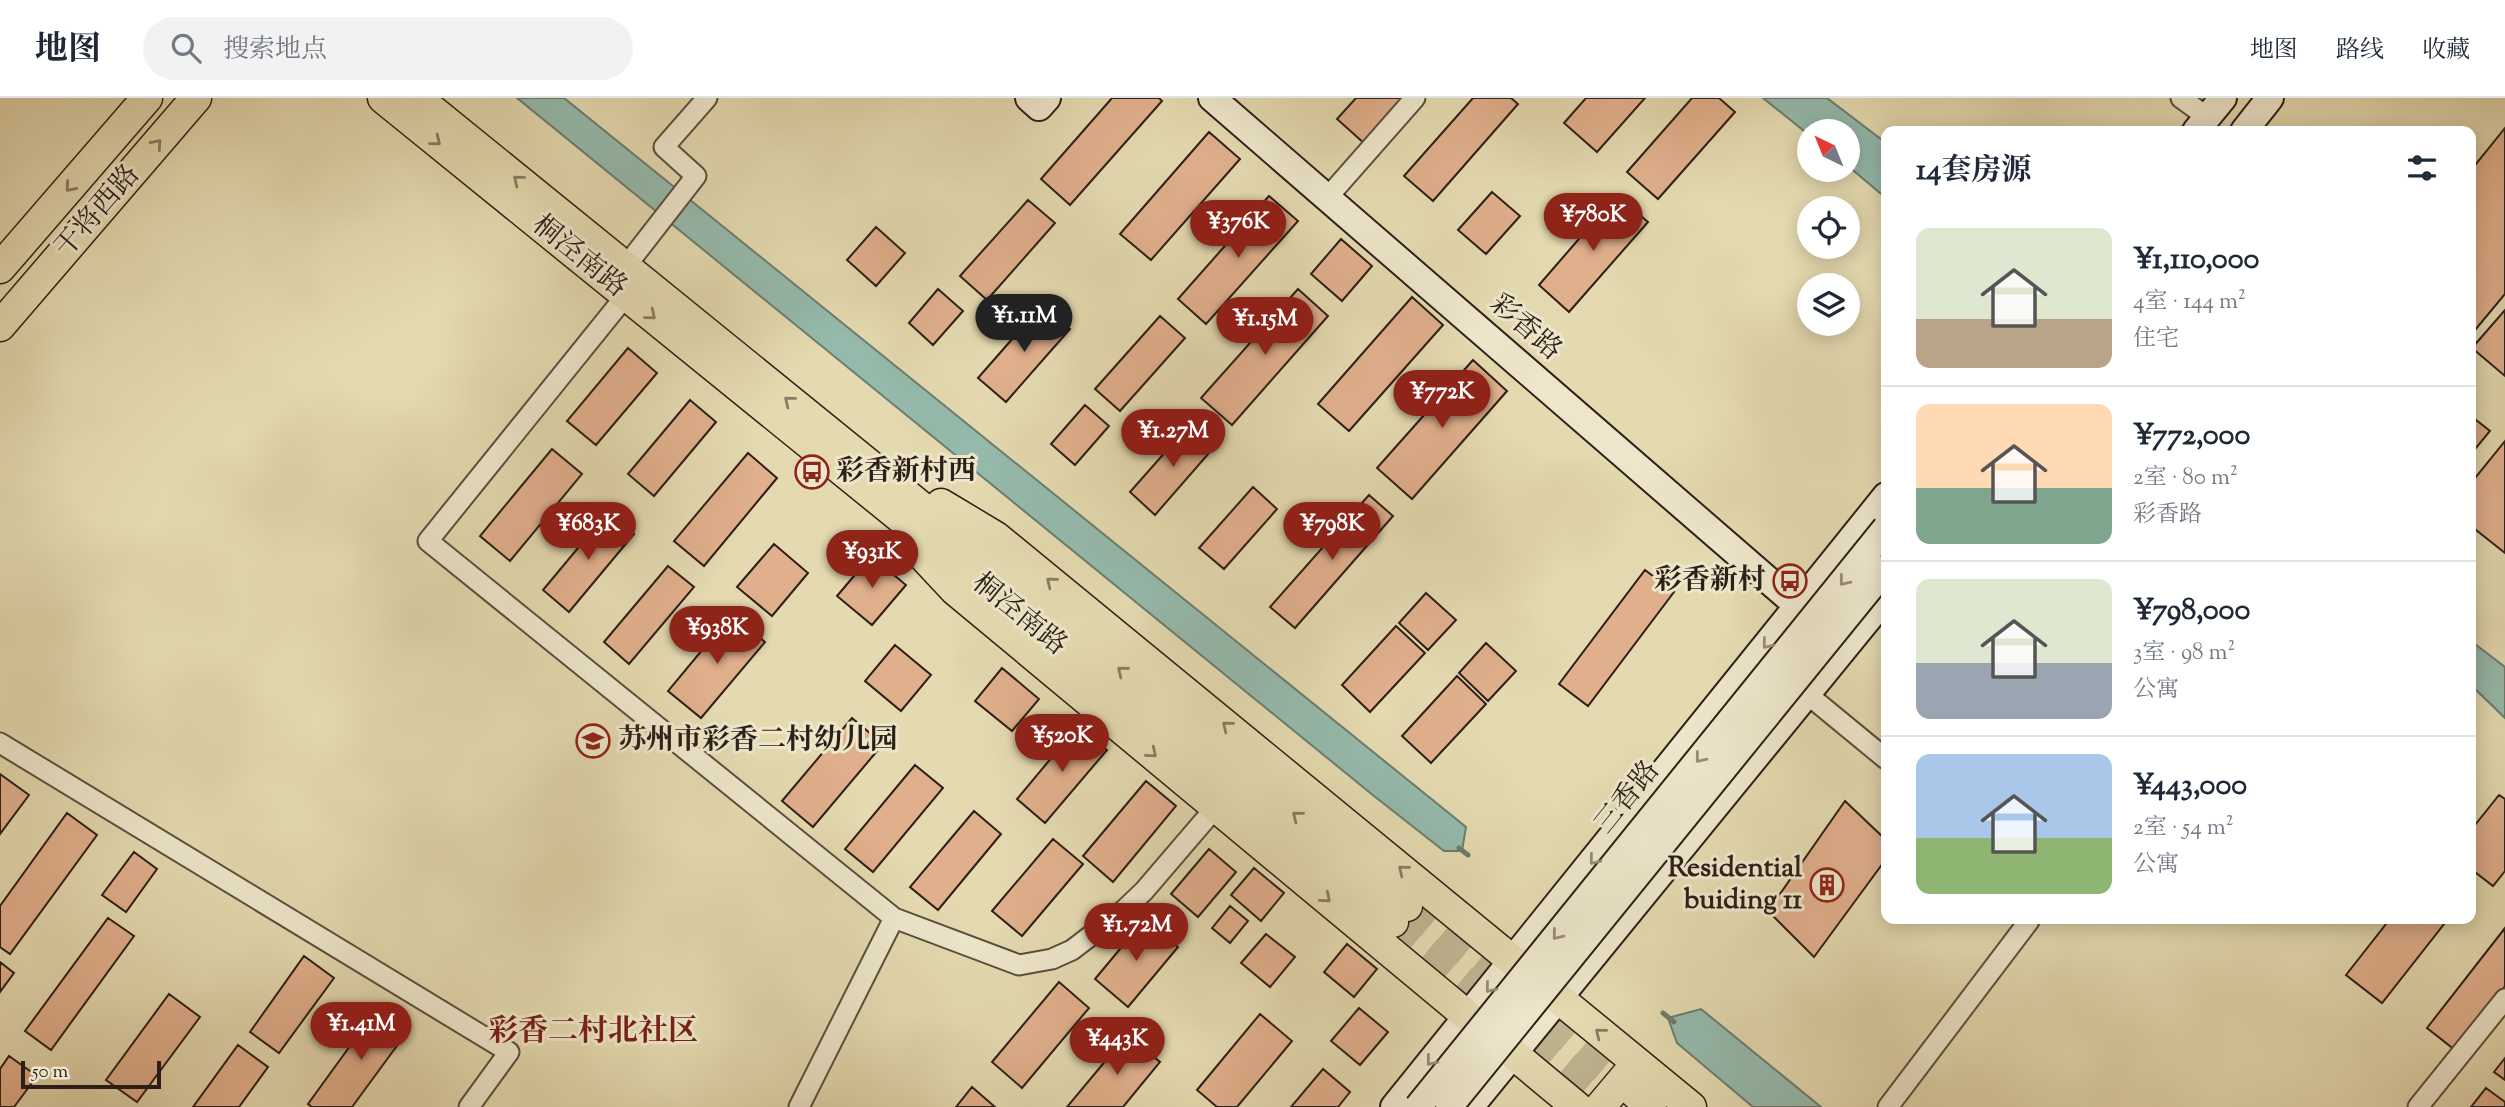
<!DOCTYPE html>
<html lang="zh">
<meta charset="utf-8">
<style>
:root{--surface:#fff;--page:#f2f2f3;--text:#1f2937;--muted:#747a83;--line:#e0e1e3;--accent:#8f2418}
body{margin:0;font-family:"Sorts Mill Goudy","Noto Serif SC",serif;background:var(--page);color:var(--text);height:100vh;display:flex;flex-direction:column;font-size:26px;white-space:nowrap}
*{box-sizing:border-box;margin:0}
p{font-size:23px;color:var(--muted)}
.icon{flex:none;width:38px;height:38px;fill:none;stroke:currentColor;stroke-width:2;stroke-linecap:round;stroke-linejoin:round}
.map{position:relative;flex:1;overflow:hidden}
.sheet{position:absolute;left:1881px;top:28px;width:595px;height:798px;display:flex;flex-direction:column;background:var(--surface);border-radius:14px;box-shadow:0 4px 18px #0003}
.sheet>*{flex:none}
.needle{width:46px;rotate:317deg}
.buttons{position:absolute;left:1797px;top:21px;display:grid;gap:14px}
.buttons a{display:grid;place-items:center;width:63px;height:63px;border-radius:50%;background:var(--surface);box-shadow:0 4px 18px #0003;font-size:35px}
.scale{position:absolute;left:21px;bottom:18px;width:140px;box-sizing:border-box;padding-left:7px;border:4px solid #2d1f17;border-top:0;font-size:19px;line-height:24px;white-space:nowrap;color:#2d1f17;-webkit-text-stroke:5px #ede6cb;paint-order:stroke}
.price{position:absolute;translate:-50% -60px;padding:0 16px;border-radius:24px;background:var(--accent);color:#fff;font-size:23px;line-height:46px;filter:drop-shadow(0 2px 4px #0008)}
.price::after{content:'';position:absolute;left:50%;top:42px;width:21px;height:16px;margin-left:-10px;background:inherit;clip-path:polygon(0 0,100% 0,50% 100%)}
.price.current{background:#222;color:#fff}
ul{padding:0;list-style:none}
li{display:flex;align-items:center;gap:21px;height:175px;padding:0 35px}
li+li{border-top:2px solid var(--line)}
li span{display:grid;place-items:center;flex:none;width:196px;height:140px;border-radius:14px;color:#555}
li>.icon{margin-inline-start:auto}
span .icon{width:84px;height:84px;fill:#fffc;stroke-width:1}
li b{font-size:30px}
h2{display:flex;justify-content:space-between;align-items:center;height:84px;padding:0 35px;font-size:30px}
header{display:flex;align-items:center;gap:42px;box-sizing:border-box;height:98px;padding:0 35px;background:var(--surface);border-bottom:2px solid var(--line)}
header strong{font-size:33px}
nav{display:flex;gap:38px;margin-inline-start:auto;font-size:24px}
.search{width:490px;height:63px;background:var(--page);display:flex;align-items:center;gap:18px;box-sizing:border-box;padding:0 24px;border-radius:38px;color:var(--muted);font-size:26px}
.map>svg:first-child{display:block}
</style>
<header>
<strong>地图</strong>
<div class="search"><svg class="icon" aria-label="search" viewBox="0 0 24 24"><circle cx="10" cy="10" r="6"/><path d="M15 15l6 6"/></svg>搜索地点</div>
<nav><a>地图</a><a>路线</a><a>收藏</a></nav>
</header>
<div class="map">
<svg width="2505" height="1009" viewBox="0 0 2505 1009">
<rect width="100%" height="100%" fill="#e4d9af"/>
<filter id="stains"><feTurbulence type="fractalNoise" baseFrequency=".00286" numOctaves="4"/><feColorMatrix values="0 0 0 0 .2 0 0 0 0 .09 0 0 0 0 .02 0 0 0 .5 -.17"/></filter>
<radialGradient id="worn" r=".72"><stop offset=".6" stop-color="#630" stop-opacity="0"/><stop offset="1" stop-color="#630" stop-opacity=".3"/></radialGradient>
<!-- water -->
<path fill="#95baac" stroke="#6b7c70" stroke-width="2" d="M517,0h47l902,729 -4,24h-18l-70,-55z
M1763,0h64l59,45v55l-38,-32v-35h-38l-1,4z
M2471,543l34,26v51l-34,-33z
M1701,911l120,98h-68l-76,-64 -9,-25z"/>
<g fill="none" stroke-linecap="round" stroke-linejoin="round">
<!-- stream -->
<path stroke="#6b7c70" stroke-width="5" d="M1459,750l9,7
M1663,915l11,9"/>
</g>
<!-- building -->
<path fill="#e0af8c" stroke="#2d1f17" stroke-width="2" d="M1112,0h47l3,3 -92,104 -29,-26z
M1356,0h50l-41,46 -28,-25z
M1473,0h38l7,6 -85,97 -29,-25z
M1586,0h59l-48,54 -33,-29z
M1692,0h27l16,14 -77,87 -31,-27z
M2505,30v166l-34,41v-165z
M1209,34l31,27 -89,101 -31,-26z
M1492,94l28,24 -34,38 -28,-24z
M1617,97l31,27 -79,90 -30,-27z
M1269,98l29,25 -92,103 -28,-25z
M1028,102l27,23 -68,77 -27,-24z
M876,129l29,26 -29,33 -29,-26z
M1341,141l31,27 -30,35 -31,-27z
M938,191l25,22 -30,34 -24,-22z
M1298,191l30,27 -96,109 -31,-27z
M1412,199l31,28 -94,106 -31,-27z
M1042,207l28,24 -64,73 -28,-24z
M2505,212v66l-33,-28z
M1160,218l25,22 -65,73 -25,-22z
M628,250l29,25 -61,72 -29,-24z
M1473,262l34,31 -95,108 -35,-31z
M690,302l26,22 -62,74 -26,-22z
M1085,307l24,21 -34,39 -24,-21z
M2471,318l19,15 -19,23z
M1191,325l25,22 -61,70 -25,-23z
M2505,343v112l-34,-27v-43z
M552,351l30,25 -72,87 -30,-25z
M748,355l29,25 -73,88 -30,-25z
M1253,389l24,22 -53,60 -25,-21z
M1369,397l24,21 -98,112 -25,-21z
M608,414l26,22 -65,78 -26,-22z
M774,446l34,29 -36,43 -35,-29z
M871,458l35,29 -34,40 -35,-29z
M668,468l26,21 -65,77 -25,-22z
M1645,472l29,22 -86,114 -29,-22z
M1426,495l30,27 -28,30 -29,-27z
M732,516l33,28 -64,76 -33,-27z
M1396,528l29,27 -55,59 -28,-27z
M1486,545l30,28 -28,30 -29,-28z
M895,547l36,30 -30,36 -36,-30z
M1002,570l37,31 -27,32 -37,-30z
M1457,578l29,28 -55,59 -29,-27z
M852,620l31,26 -70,83 -31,-26z
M1078,628l29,24 -62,73 -28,-24z
M915,667l28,23 -70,84 -28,-23z
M0,676l29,21 -29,39z
M1146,683l30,25 -63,76 -30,-26z
M2499,697l6,4v72l-12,15 -22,-17v-39z
M1845,703l41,39v19l-72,98 -46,-46z
M974,713l27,23 -63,76 -28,-23z
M67,715l30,22 -87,119 -10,-7v-41z
M1053,741l30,25 -61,72 -30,-25z
M1209,751l27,23 -38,45 -27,-23z
M134,754l23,17 -31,43 -24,-17z
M1254,770l30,25 -23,28 -30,-26z
M1230,808l18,15 -18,22 -18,-15z
M108,820l26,18 -83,114 -26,-19z
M1145,821l33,28 -50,60 -33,-28z
M2390,821h58l-66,84 -36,-28z
M2505,830v58l-50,64 -28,-22z
M1266,836l29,23 -25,30 -29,-24z
M1347,846l30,25 -23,28 -30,-25z
M304,858l30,22 -55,75 -29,-21z
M0,864l14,11 -14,19z
M1059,884l30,26 -67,80 -30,-26z
M169,896l31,23 -63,85 -31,-22z
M379,908l31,22 -58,79h-40l-4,-3z
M1359,910l29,24 -28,33 -29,-24z
M1260,916l32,27 -55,66h-20l-20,-17z
M1127,937l33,27 -37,45h-56z
M238,947l30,22 -29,40h-46z
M9,958l28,20 -23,31h-14v-38z
M2505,960v22l-11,-8z
M1323,971l27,23 -12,15h-47z
M972,989l23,20h-39z
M2486,990l19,14v5h-34z"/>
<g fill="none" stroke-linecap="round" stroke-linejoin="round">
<!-- primary-tunnel -->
<path stroke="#bfb491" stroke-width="30" stroke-dasharray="30 15" stroke-linecap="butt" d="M1407,808l227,186
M1393,824l225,185"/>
<defs>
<path id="street" d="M2181,0l26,19
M1327,100l88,-100
M619,177l77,-99 -32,-29 43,-49
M632,190l-204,253 466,377 125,47 33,-6 20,-9 51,-39 21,-20 72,-84
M1807,596l79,65
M0,645l509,309 -40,55
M799,1009l95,-189
M1888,1009l141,-186 -2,-2
M2418,1009l87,-108"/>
<path id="secondary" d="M1029,0l10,9 8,-9
M1212,0l586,508
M2196,33l27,-33
M2244,33l26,-33
M1394,1009l492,-611
M1470,1009l416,-510"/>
<path id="primary" d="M383,0l624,506 386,318
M417,0l603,489 387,319
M0,170l147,-170
M0,228l196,-228
M941,406l55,33 695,570
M925,460l30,32 622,517
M1634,994l17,15
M1600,1009l37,-44"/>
</defs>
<!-- street casing -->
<use href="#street" stroke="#5b4e3d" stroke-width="23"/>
<!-- secondary casing -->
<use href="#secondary" stroke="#2d1f17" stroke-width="30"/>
<!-- primary casing -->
<use href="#primary" stroke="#2d1f17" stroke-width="33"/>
<!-- street -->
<use href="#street" stroke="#ede6cb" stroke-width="19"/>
<!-- secondary -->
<use href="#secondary" stroke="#ede6cb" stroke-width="26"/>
<!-- primary -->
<use href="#primary" stroke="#e4d9af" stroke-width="30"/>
<defs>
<path id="secondary-bridge" d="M1418,1009l468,-579
M1449,1009l437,-539"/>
</defs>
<!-- secondary-bridge casing -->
<use href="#secondary-bridge" stroke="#2d1f17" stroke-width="30" stroke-linecap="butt"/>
<!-- secondary-bridge -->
<use href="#secondary-bridge" stroke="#ede6cb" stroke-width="26"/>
</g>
<!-- one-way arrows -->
<defs><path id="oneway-chevron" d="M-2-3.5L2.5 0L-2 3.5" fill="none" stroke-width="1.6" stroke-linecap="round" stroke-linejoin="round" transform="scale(1.75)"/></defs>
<g stroke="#887c63">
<use href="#oneway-chevron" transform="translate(436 43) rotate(39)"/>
<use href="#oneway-chevron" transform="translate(157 46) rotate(-49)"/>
<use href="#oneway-chevron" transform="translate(518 82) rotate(-141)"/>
<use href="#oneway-chevron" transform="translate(70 89) rotate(131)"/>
<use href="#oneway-chevron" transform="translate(651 217) rotate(39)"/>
<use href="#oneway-chevron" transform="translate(789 303) rotate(-141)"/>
<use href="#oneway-chevron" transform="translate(1051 484) rotate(-141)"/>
<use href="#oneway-chevron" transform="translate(1122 573) rotate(-141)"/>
<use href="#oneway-chevron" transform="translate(1227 628) rotate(-141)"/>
<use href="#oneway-chevron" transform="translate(1152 655) rotate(40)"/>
<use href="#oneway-chevron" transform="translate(1297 718) rotate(-141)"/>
<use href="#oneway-chevron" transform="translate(1403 772) rotate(-141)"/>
<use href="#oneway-chevron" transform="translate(1326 800) rotate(40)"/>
<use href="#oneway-chevron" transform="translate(1600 935) rotate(-141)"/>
</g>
<g stroke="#978c7a">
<use href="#oneway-chevron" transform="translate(1844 483) rotate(129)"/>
<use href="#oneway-chevron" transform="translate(1767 546) rotate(129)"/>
<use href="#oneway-chevron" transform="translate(1700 660) rotate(129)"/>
<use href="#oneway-chevron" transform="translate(1594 762) rotate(129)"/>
<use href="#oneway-chevron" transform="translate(1557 837) rotate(129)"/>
<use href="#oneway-chevron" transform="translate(1490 890) rotate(129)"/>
<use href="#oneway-chevron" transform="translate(1431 963) rotate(129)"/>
</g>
<!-- icons -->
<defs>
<symbol id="bus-ring" viewBox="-11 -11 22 22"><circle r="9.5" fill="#ede6cb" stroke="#8f2418" stroke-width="1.5"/><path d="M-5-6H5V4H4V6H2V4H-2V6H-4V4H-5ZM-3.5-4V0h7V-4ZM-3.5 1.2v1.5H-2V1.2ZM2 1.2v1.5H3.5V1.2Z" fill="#8f2418"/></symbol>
<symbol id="school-ring" viewBox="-11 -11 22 22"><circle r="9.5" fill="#ede6cb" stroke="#8f2418" stroke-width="1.5"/><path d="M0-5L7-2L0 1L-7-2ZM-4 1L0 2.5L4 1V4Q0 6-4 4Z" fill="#8f2418"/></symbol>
<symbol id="building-ring" viewBox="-11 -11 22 22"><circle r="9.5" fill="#ede6cb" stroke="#8f2418" stroke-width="1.5"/><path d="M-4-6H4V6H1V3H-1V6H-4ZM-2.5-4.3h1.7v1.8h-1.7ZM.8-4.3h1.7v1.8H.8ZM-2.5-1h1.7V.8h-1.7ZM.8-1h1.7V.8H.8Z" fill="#8f2418"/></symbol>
</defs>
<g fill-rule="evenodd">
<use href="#bus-ring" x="793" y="355" width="38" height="38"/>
<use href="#bus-ring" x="1771" y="464" width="38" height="38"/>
<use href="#school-ring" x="574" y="624" width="38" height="38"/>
<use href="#building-ring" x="1808" y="768" width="38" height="38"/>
</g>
<g text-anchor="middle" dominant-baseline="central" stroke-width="6" stroke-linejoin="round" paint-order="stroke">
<!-- street labels -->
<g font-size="28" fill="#2d1f17" stroke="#ede6cb">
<text transform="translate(98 114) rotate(-49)">干将西路</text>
<text transform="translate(579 159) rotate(39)">桐泾南路</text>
<text transform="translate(1525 230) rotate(41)">彩香路</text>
<text transform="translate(1019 517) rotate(39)">桐泾南路</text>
<text transform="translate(1628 700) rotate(-51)">三香路</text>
</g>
<!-- poi labels -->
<g font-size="28" font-weight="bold" fill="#2d1f17" stroke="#ede6cb" text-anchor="start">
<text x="836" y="374">彩香新村西</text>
<text x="1766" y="483" text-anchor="end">彩香新村</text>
<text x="618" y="643">苏州市彩香二村幼儿园</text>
<text x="1802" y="771" text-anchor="end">Residential<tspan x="1802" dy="32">buiding 11</tspan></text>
</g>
<!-- neighbourhood labels -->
<g font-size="30" font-weight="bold" fill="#7a1f14" stroke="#ede6cb">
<text x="593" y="934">彩香二村北社区</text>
</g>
</g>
<rect width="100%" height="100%" filter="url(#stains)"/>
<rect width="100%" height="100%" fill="url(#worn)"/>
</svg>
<div class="buttons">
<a><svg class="needle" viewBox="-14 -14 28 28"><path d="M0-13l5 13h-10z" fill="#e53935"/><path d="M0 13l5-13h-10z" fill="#747a83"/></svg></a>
<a><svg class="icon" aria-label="locate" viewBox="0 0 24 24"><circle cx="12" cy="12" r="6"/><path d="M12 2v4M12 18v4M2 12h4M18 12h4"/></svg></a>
<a><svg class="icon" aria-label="layers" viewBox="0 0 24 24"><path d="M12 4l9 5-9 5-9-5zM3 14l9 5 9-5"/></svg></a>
</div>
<div class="scale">50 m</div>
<b class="price" style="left:1593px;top:155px">¥780K</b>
<b class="price" style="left:1238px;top:162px">¥376K</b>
<b class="price current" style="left:1024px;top:256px">¥1.11M</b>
<b class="price" style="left:1265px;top:259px">¥1.15M</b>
<b class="price" style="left:1442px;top:332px">¥772K</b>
<b class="price" style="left:1173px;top:371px">¥1.27M</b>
<b class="price" style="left:588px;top:464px">¥683K</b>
<b class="price" style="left:1332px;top:464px">¥798K</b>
<b class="price" style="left:872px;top:492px">¥931K</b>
<b class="price" style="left:717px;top:568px">¥938K</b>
<b class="price" style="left:1062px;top:676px">¥520K</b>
<b class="price" style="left:1136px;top:865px">¥1.72M</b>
<b class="price" style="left:361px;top:964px">¥1.41M</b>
<b class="price" style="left:1117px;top:979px">¥443K</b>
<section class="sheet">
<h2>14套房源<svg class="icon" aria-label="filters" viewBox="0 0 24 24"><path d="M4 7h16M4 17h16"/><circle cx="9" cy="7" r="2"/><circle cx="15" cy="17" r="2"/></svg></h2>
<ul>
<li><span style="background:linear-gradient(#dfe7d0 65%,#b9a48a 0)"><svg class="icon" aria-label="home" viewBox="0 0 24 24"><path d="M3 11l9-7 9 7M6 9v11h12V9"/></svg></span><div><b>¥1,110,000</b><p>4室 · 144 m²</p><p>住宅</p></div></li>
<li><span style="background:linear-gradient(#ffd9b3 60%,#7fa58c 0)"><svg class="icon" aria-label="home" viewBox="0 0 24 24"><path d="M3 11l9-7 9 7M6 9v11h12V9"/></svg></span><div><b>¥772,000</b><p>2室 · 80 m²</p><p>彩香路</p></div></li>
<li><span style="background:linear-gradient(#dfe7d0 60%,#9aa5b1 0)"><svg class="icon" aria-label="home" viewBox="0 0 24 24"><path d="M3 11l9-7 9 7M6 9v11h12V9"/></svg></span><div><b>¥798,000</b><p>3室 · 98 m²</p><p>公寓</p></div></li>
<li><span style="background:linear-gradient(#a9c7e8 60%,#8fb573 0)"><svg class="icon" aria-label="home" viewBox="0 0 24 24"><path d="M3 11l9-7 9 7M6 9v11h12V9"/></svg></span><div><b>¥443,000</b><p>2室 · 54 m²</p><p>公寓</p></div></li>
</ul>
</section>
</div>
